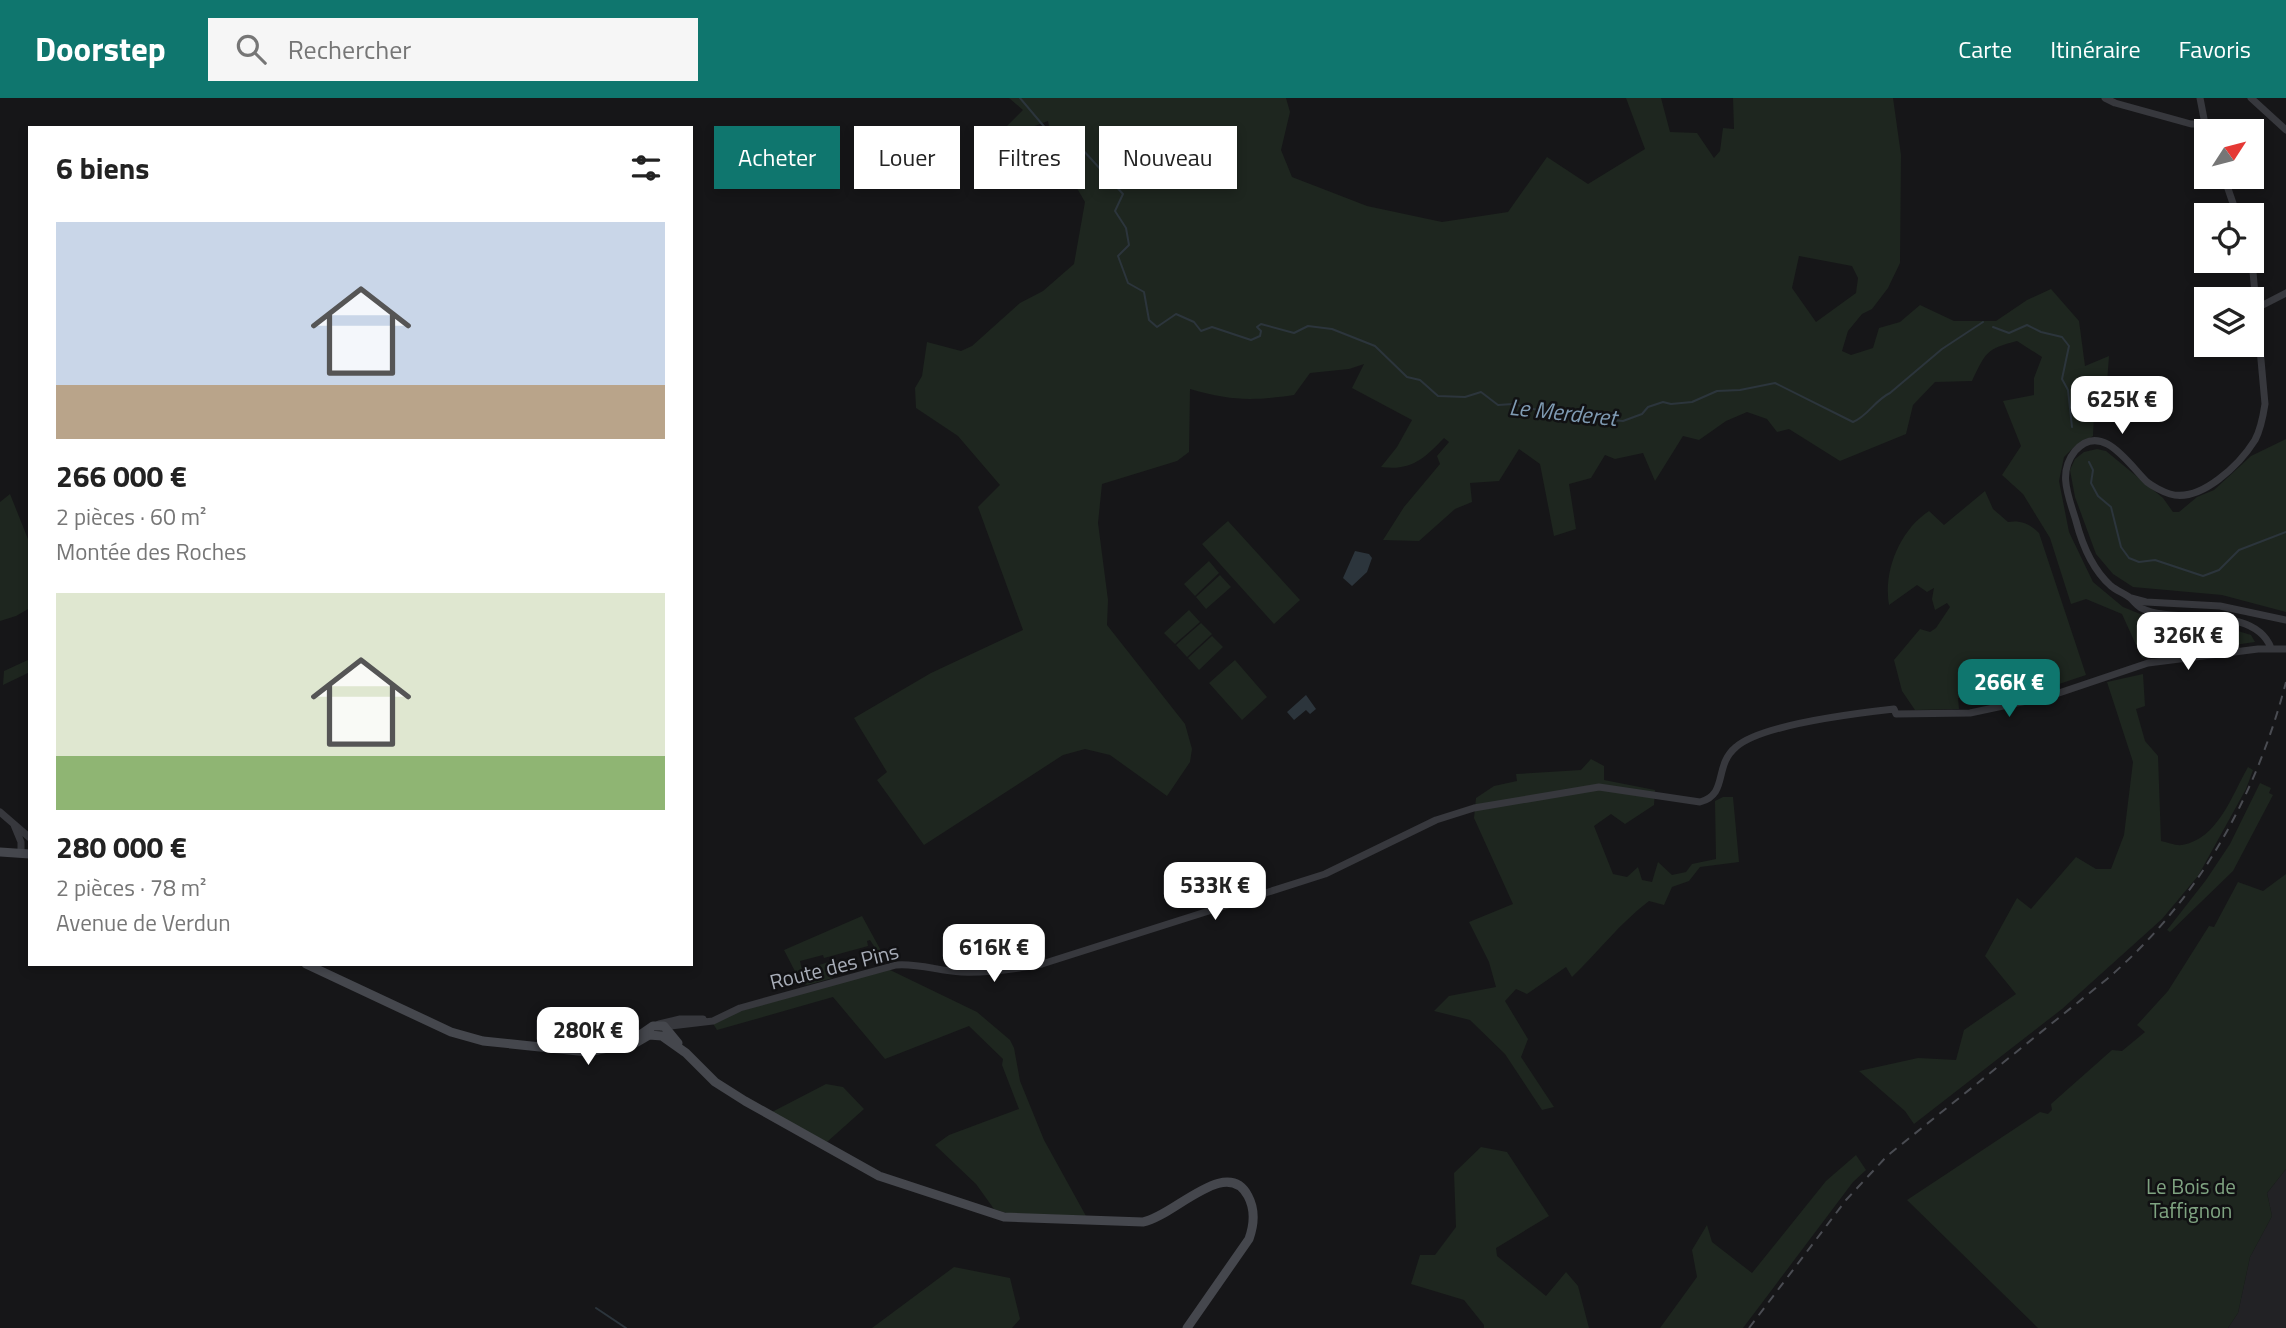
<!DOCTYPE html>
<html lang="fr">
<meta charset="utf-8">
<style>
:root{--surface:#fff;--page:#f6f6f6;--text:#222;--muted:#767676;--accent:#0f766e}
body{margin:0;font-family:"Titillium Web",sans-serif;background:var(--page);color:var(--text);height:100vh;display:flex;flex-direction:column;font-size:26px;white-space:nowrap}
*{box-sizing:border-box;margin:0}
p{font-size:23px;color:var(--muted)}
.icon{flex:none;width:38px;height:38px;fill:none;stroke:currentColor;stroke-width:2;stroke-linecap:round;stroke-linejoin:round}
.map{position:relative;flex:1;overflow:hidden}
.drawer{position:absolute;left:28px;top:28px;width:665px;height:840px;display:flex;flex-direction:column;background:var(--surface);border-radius:0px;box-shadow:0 4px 10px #0003}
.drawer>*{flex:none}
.guide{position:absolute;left:714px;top:28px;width:665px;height:63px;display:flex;gap:14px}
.needle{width:46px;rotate:54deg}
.controls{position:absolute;left:2194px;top:21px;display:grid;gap:14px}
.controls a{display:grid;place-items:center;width:70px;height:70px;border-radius:0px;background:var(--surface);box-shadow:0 4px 10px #0003;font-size:35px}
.price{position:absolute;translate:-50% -60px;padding:0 16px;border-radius:14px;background:#fff;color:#222;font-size:23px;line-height:46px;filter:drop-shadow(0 2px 4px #0008)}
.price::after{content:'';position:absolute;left:50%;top:42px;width:21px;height:16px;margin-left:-10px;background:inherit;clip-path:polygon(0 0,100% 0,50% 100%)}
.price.on{background:var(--accent);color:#fff}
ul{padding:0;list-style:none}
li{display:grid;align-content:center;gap:14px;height:371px;padding:0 28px}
li span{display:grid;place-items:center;height:217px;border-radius:0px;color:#555}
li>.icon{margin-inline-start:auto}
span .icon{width:126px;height:126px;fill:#fffc;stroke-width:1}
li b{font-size:30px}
h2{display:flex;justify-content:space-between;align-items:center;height:84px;padding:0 28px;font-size:30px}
.tag{padding:0 24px;border-radius:0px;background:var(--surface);box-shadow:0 4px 10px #0003;font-size:24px;line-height:63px}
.tag.on{background:var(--accent);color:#fff}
header{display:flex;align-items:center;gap:42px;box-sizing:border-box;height:98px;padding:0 35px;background:var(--accent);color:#fff}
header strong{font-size:33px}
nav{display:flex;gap:38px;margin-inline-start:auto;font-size:24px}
.search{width:490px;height:63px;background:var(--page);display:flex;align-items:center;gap:18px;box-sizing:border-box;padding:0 24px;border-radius:0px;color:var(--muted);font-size:26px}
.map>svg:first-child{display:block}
</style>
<header>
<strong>Doorstep</strong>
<div class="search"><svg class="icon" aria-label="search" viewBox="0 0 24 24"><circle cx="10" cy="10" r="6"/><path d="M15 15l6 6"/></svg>Rechercher</div>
<nav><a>Carte</a><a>Itinéraire</a><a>Favoris</a></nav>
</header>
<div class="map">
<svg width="2286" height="1230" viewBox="0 0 2286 1230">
<rect width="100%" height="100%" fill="#161618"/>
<!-- built -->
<path fill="#222225" d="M2286,1071v159h-58l10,-15 12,-56 22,-41 -5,-23z"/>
<!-- green -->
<path fill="#1e261f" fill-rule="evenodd" d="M1009,0h277l4,14 -9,38 11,27 75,29 75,16 66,-10 39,-55 41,27 57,-35 -19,-51h35l9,34 27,1 17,25 6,-7 3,-23 11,1 -1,-31h160l8,57 -1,108 -12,25 -16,21 -10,5 -14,17 -6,20 9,4 22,-7 6,-20 21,-6 20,-17 34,16h42l31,-21 24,-11 28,32 6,45 24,-10 -4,54 -11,3 -1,23 -20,12 -9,9 -5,24 10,51 24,50 30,25 32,13 60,4 36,11 4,7 -113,16 -20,-44 -36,-15 -15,5 -21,-66 -27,-44 -21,-19 19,-29 -18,-45 31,-6v-17l8,-21 -25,-16c-31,8 -31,11 -45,40l-37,1 -22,23 -7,29 -66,27 -51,-32 -12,3 -10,-13 -20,-7 -21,9 -27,19 -16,-4 -28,45 -12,-28 -28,6 -10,-4 -14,23 -22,6 7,45 -22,7 -14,-72 -21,-15 -20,32 -29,2 2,19 -17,7 -36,32 -36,-1 21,-33 36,-43 -3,-8 12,-14 -5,-4c-20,21 -33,33 -63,29l16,-20 15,-27 -60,-32 12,-24 -15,5 -39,4 -16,22c-42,6 -62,6 -104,-6l-1,63 -12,9 -75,23 -4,39 10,77 -1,25 78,99 7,25 -2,13 -23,34 -57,-41 -25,-6 -22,6 -139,90 -47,-65 10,-8 -33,-54 77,-45 92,-43 -45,-123 22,-22 -42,-49 -42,-28 -1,-20 7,-12 5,-34 34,9 11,-5 48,-43 23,-12 31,-27 11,-62 -32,-55 -5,-26 -24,9 -18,12 -3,-12 20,-20zM1799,158l53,10 6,12 -2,15 -40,29 -24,-34z
M2286,341v173l-64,-17 -89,-8 -20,-13 -17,-20 -21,-57 -5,-27 5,-11 9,-7 13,-3 9,2 57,47 10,14h6l18,-15 17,-7 37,-34z
M1985,393l8,18 15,13c13,-2 22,2 31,11l47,142 -63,21 -2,-10 -63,12 1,11 -44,1 -13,-19 -8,-31 26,-31 10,3 6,-4 14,-21 -3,-4 -12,7 -3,-11 2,-11 -7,4 -10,-7 -28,20c-6,-34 11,-75 40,-94l15,14z
M10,396l20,50v64l-14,8 -16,5v-119z
M1228,423l72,79 -26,24 -72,-80z
M1209,463l10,12 -24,23 -11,-12z
M1220,477l11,12 -25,22 -10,-12z
M1189,512l11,12 -25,22 -11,-11z
M1201,525l11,11 -25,23 -11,-12z
M1212,538l11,11 -24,23 -11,-12z
M30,561v13l-27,13 1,-14z
M1235,562l32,37 -25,23 -33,-37z
M2143,576l2,32 -9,3 9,32 13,15 3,85c6,1 15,5 21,4 36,-6 50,-50 66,-78l5,3 -7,19 -48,87 -36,43 -100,90 -148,115 -9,-13 -46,-40 59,-13 38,2 8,-30 52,-36 -31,-38 32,-58 14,11 45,-52 20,12h15l13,-34 9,-73 -26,-80z
M1591,661l13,7v14l51,10 -1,15 -29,19 -14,-10 -17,12 19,48 14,3 11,-10 4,13 10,2 6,-20 14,13 14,-3 6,-8 24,-5 -1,-58 8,-4h10l6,65 -39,5 -11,14 -17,6 -8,18 -15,-4c-29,22 -51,51 -77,76l-6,-10 -39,27 -11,-5 -11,12 23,38 -7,18 33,50 -12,3 -37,-56 -35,-34 -36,-9 15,-15 47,-9 -7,-25 -20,-40 44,-18 -39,-86 2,-20 18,-12 23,-5 -1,-7 65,-4z
M2260,685l11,5 -2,5 4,2 -40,76 -63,61 -3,-2 39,-50 24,-36z
M2286,776v295l-19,24 5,23 -22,41 -12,56 -10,15h-190l-131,-128 133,-88 8,2 4,-4 -1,-6 61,-54 10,1 23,-19 -8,-7 31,-34 41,-65 5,1 24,-45 25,9z
M862,818l24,44h-3l-13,-20 -3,1 1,5 -44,12 -1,-3 -23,6 2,10 26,-9 5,16 -26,7 -6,-2 -17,-33z
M888,871l89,43 33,28 4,8 6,33 24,59 42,76 -80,-3 -12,-4 -18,-25 -41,-39 14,-10 70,-26 -17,-44 1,-6 -34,-33 -84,33 -52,-62 -116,33 -5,-8 32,-12z
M826,986l17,3 21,22 -37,33 -55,-30z
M1481,1049l26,5 42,64 -53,32 1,8 49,40 20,-24 12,14 11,42h-105v-3l-20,-25 -53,-16 9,-29h15l21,-28 -2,-54z
M1856,1057l10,15 -13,12 -110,146h-83l37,-51 -5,-27 15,-25 5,17 40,31 74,-92z
M954,1169l56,11 10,41 -8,9h-140z"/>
<!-- water -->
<path fill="#2c353c" d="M1355,453l14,3 3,4 -5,14 -15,14 -9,-8z
M1306,597l10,14 -6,5 -4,-4 -12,10 -7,-8z"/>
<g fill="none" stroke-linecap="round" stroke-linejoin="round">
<!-- stream -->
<path stroke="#2c353c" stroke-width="2" d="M1020,0l38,45 24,6 41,45 -8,17 11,17 3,17 -11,11 10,27 16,9 5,28 8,7 19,-13 18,8 7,9 11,-4 39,13 9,-4 1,-5 -4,-4 4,-3 33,9 14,-7 24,3 43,17 32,31 13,3 18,16 27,1 16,-5 17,13 15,-1 49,12 61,5 19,-7 6,-7 15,-5 8,2 21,-2 25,-11 23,-1 35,-7 78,39c15,-6 22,-22 37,-29l52,-44 41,-27
M1993,229l16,6 18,-8 14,7 21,5 7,9 -7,33 6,11 4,37
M2089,364l4,8 -2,13 7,13 13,11 10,40 8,11 10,4 16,-2 48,16 16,-6 20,-20 47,-18
M596,1210l30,20"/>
<!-- tertiary -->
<path stroke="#37383d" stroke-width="7" d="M2105,0l10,5 76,21h14
M2200,0l5,26 4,7
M2251,0l35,32
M2224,79l13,38
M2252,163l13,143c-2,13 -4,25 -10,36 -15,24 -54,63 -85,54 -7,-2 -18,-8 -23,-12 -17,-16 -45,-62 -72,-31 -18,22 -6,46 1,70 6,23 17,49 35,65 5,4 12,7 18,11 4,3 7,8 12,11 33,17 113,-5 130,40
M2257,210l29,-15
M2131,500l15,4 74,4 66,14
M0,714l30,26
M14,727l7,17v11
M659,926l21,-5h23
M662,929l51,-6 27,-13 156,-43c22,-2 43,6 65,7 27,1 55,-3 81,-8l283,-90 111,-54 38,-12 125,-21 101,15c29,-8 13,-36 36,-55 26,-23 122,-34 158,-38l2,5 74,-1 80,-17 98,-33 110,-14h28"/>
<!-- secondary -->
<path stroke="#45474d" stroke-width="9" d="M0,754l30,2
M306,866l145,68 32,9 105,11 49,-10 12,-7 13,1 24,17 29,29 30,19 134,75 125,41 139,5c30,-5 84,-67 105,-26 7,13 6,29 1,43l-62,89
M640,937l13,-9h11l14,17"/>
<!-- rail -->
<path stroke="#4a4c52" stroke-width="2" stroke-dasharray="9 7" stroke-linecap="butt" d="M1749,1230l97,-128 41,-44 220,-177c91,-78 149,-182 179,-297"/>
</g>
<g text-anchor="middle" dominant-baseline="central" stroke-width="5" stroke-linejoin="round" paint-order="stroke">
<!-- street labels -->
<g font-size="21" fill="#a8adb8" stroke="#111113">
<text transform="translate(834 868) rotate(-14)">Route des Pins</text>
</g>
<!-- park labels -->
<g font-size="21" fill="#7fa381" stroke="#111113">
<text x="2191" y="1088">Le Bois de<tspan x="2191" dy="24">Taffignon</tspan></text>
</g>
<!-- water labels -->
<g font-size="23" font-style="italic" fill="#7f9bb3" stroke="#111113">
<text transform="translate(1563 314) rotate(6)">Le Merderet</text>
</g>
</g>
</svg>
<div class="controls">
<a><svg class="needle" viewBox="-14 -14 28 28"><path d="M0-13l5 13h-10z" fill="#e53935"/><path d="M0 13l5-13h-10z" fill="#767676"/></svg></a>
<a><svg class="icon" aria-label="locate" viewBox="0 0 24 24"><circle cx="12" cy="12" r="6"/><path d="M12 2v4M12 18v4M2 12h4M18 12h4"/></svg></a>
<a><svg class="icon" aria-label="layers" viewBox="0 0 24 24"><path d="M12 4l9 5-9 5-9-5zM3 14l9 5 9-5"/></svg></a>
</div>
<b class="price" style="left:2122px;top:338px">625K €</b>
<b class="price" style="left:2188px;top:574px">326K €</b>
<b class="price on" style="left:2009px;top:621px">266K €</b>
<b class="price" style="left:1215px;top:824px">533K €</b>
<b class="price" style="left:994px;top:886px">616K €</b>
<b class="price" style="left:588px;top:969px">280K €</b>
<div class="guide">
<a class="tag on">Acheter</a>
<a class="tag">Louer</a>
<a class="tag">Filtres</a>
<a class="tag">Nouveau</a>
</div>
<section class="drawer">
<h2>6 biens<svg class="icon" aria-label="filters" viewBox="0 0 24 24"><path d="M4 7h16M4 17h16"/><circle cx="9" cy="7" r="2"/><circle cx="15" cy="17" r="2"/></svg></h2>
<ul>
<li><span style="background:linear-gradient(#c9d6e8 75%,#b9a48a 0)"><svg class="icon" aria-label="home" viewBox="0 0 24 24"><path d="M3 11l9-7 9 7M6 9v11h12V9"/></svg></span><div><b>266 000 €</b><p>2 pièces · 60 m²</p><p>Montée des Roches</p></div></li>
<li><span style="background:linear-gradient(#dfe7d0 75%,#8fb573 0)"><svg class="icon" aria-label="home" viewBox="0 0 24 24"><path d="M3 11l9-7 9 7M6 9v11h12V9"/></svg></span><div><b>280 000 €</b><p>2 pièces · 78 m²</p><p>Avenue de Verdun</p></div></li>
</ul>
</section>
</div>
